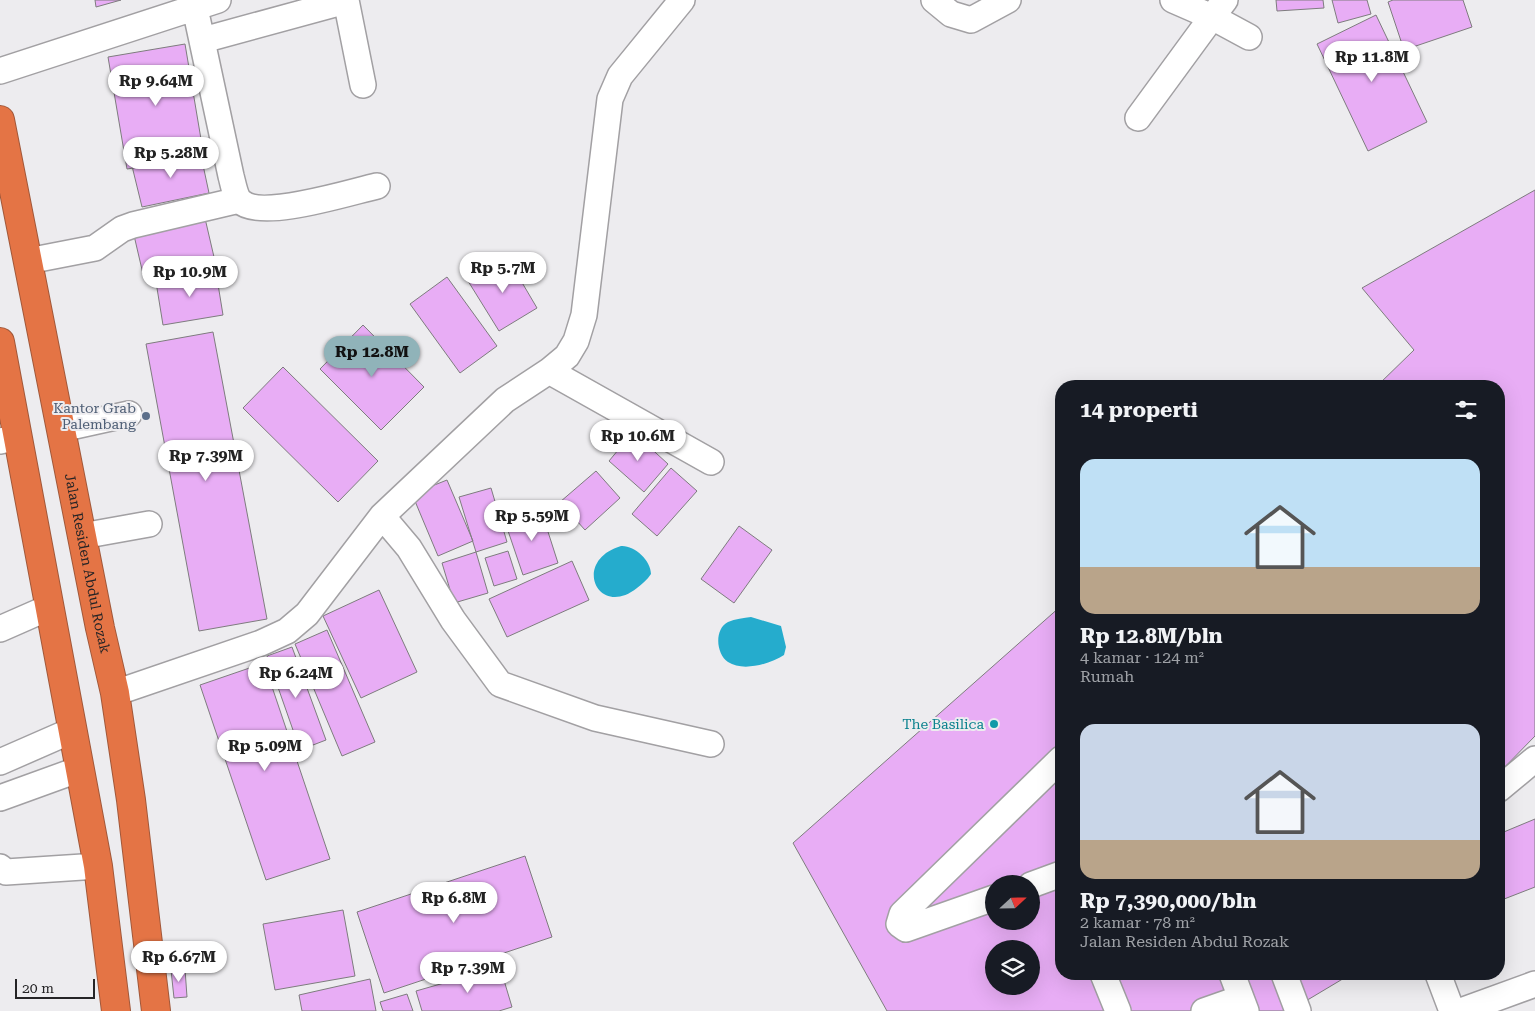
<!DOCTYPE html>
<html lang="id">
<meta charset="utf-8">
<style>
:root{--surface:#171b24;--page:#20242c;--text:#f1f3f6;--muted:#9ea1a6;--accent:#90b3b9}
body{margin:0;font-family:"Roboto Serif",serif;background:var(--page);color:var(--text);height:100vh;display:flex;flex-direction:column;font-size:19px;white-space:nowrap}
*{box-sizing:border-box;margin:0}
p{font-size:16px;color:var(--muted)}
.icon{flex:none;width:28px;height:28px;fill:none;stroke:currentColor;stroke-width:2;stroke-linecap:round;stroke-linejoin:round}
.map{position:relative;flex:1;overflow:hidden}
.sheet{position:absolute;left:1055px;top:380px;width:450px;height:600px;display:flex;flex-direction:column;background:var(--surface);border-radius:20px;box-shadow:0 5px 20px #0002}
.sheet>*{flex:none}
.needle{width:32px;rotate:68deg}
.tools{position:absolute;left:985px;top:875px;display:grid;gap:10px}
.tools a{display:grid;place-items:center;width:55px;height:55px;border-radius:50%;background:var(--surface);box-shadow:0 5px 20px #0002;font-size:25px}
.scale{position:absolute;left:15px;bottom:12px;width:80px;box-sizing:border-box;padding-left:5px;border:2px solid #252426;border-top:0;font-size:14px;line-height:18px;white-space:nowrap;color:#252426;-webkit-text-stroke:4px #edecef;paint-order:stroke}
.price{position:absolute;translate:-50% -42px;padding:0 11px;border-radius:18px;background:#fff;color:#222;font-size:16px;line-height:32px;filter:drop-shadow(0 1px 2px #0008)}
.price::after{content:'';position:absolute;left:50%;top:30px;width:15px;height:11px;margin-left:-8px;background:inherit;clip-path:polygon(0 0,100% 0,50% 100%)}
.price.selected{background:var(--accent);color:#111}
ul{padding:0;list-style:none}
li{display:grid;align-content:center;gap:10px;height:265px;padding:0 25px}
li span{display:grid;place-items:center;height:155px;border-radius:15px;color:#555}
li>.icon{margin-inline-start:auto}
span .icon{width:90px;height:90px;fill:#fffc;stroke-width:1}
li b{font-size:21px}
h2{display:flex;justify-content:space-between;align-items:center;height:60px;padding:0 25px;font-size:21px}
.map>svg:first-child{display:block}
</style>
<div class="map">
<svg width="1535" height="1011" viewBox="0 0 1535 1011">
<rect width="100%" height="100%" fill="#edecef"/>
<!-- water -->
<path fill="#25accd" d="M621,546c13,-1 30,14 30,28 -4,6 -9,10 -14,14 -39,31 -66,-27 -16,-42z
M751,617l30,9 5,21 -2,8c-14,9 -41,17 -56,7 -12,-8 -14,-33 0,-40 7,-3 16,-4 23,-5z"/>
<!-- building -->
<path fill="#e8adf5" stroke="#7e7c7e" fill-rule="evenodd" d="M95,0h26l-25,7z
M1276,0h47l1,8 -47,3z
M1332,0h35l4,14 -33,9z
M1393,0h70l9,27 -68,23 -16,-48z
M1376,15l51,107 -59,29 -51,-107z
M185,44l19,113 -77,12 -19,-112z
M200,151l9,42 -67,14 -10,-41z
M1535,190v546l-36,37v-387h-122l37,-36 -52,-62z
M204,214l10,43 -71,17 -10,-43z
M507,257l30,51 -38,23 -31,-50z
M216,272l7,43 -60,10 -7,-43z
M447,277l50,69 -37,27 -50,-69z
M363,325l61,62 -43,43 -61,-61z
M213,332l54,287 -68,12 -53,-287z
M283,367l95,94 -40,41 -95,-94z
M633,432l35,32 -24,28 -35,-31z
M671,468l26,23 -40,45 -25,-22z
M596,471l24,27 -35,32 -25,-28z
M447,480l26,61 -35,15 -26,-62z
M491,488l16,54 -31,10 -17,-55z
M541,510l17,53 -35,12 -18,-53z
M739,526l33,24 -38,53 -33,-24z
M508,551l9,28 -23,7 -9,-28z
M476,552l12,41 -34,10 -12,-40z
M572,561l17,39 -82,37 -18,-38z
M379,590l38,82 -56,26 -38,-82z
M1061,606v368h290l-62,37h-402l-94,-168zM994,884h37v37h-37zM994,949h37v37h-37z
M327,630l48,112 -33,14 -47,-112z
M292,647l34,93 -26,10 -33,-94z
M264,663l66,196 -64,21 -66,-195z
M1535,819v68l-36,14v-67z
M525,856l27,81 -168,56 -27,-81z
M343,910l12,66 -80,14 -12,-66z
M500,967l12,40 -13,4h-77l-6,-20z
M185,969l2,28 -13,1 -3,-28z
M370,979l6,32h-74l-3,-16z
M407,994l6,17h-30l-3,-9z"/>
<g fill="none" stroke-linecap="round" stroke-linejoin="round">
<defs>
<path id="minor" d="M346,0l17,85
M934,0l17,14 20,6 37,-20
M1173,0l39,17 13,-17
M195,8l36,168c2,7 4,20 9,25 20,20 110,-9 137,-15
M203,40l143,-39
M0,71l218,-71
M1138,118l74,-101 37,20
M28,261l67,-13 27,-19 11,-4 106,-25
M549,371l162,91
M61,429l68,-15
M0,441l18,-4
M382,516l27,32 44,72 47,64 95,34 116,26
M82,536l67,-12
M0,629l50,-22
M115,693l146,-50 26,-12 20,-17 75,-98 123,-116 44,-29 18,-15 9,-15 8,-26 26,-216 10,-23 62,-76
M0,762l73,-32
M1499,789l36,-30
M0,798l80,-29
M0,867l6,5 92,-6
M1031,885l30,-11
M994,898l-88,31 -7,-5 3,-10 159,-155
M1103,974l15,37
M1232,974l14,37
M1284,974l14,37
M1438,974l14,37
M1204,1011l37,-13
M1461,1011l74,-27"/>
<g id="highway">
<path id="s1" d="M0,120l100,508 15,65 16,107 25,211"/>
<path d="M0,342l98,524 18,145"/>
</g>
</defs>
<!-- minor casing -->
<use href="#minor" stroke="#a2a0a3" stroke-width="28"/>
<!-- highway casing -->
<use href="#highway" stroke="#a1583a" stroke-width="30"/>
<!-- minor -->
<use href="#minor" stroke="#fff" stroke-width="25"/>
<!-- highway -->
<use href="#highway" stroke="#e47445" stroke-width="28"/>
</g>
<!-- markers -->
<circle fill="#5c6f8a" stroke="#edecef" stroke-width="2" cx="146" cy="416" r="5"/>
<circle fill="#0f9aa8" stroke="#edecef" stroke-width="2" cx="994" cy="724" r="5"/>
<g text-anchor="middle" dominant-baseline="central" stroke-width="4" stroke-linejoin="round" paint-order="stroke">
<!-- service labels -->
<g font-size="14" fill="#4e5e75" stroke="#edecef" text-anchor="end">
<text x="136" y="408">Kantor Grab<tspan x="136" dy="16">Palembang</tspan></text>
</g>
<!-- street labels -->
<g font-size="14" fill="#252426" stroke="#edecef">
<text stroke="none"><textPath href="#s1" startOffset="452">Jalan Residen Abdul Rozak</textPath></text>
</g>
<!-- culture labels -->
<g font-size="14" fill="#0d838f" stroke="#edecef" text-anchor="end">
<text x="984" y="724">The Basilica</text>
</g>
</g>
</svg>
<div class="tools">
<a><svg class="needle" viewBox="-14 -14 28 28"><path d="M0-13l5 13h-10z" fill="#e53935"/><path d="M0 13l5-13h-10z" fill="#9ea1a6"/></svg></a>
<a><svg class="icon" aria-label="layers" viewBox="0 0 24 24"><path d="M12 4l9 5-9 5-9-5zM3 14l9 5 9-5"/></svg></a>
</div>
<div class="scale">20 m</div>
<b class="price" style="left:1372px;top:83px">Rp 11.8M</b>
<b class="price" style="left:156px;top:107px">Rp 9.64M</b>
<b class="price" style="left:171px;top:179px">Rp 5.28M</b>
<b class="price" style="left:503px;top:294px">Rp 5.7M</b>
<b class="price" style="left:190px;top:298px">Rp 10.9M</b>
<b class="price selected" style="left:372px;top:378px">Rp 12.8M</b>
<b class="price" style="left:638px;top:462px">Rp 10.6M</b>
<b class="price" style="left:206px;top:482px">Rp 7.39M</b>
<b class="price" style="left:532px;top:542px">Rp 5.59M</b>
<b class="price" style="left:296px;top:699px">Rp 6.24M</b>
<b class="price" style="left:265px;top:772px">Rp 5.09M</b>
<b class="price" style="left:454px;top:924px">Rp 6.8M</b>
<b class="price" style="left:179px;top:983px">Rp 6.67M</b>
<b class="price" style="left:468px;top:994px">Rp 7.39M</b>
<section class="sheet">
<h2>14 properti<svg class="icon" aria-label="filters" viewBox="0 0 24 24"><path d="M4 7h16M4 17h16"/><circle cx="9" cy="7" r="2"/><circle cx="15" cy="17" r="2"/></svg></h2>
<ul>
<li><span style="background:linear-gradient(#bfe0f5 70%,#b9a48a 0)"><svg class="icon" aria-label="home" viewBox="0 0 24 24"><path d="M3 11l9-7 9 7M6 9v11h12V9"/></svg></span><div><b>Rp 12.8M/bln</b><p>4 kamar · 124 m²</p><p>Rumah</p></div></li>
<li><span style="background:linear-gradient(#c9d6e8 75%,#b9a48a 0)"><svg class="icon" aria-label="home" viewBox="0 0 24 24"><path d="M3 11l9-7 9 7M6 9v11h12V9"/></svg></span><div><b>Rp 7,390,000/bln</b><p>2 kamar · 78 m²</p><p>Jalan Residen Abdul Rozak</p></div></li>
</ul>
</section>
</div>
